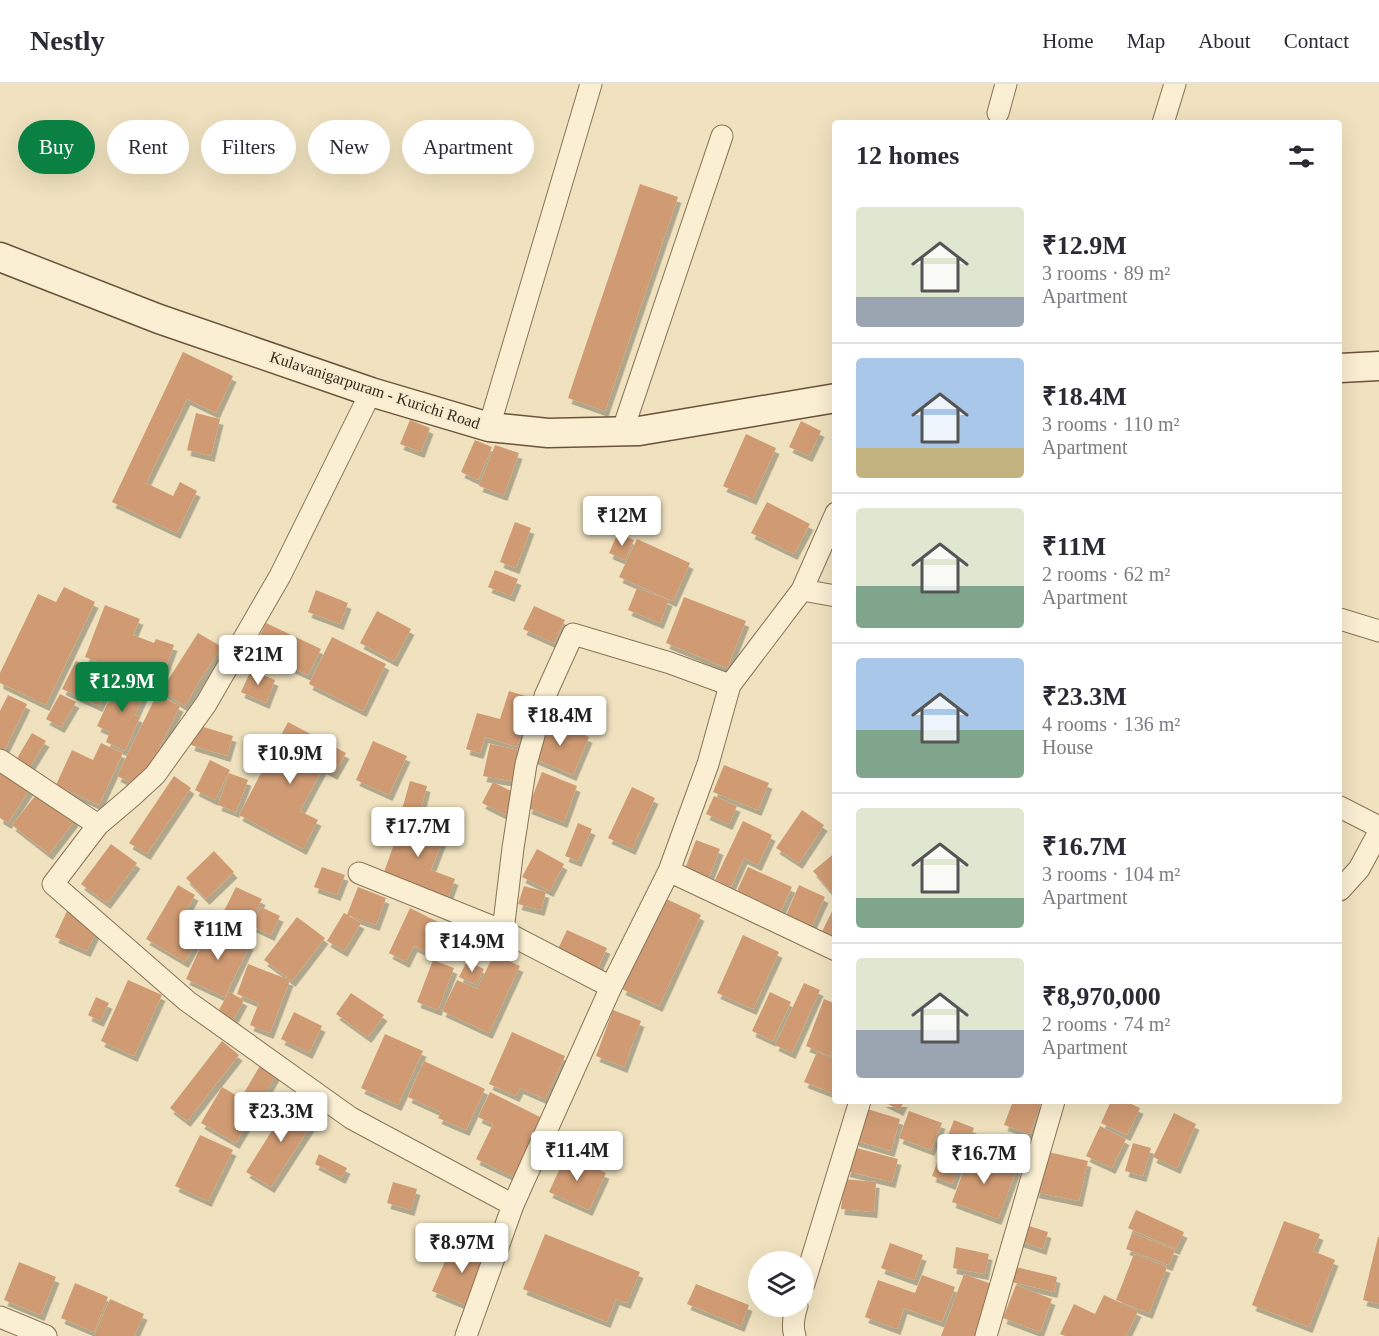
<!DOCTYPE html>
<meta charset="utf-8">
<style>
:root{--surface:#fff;--page:#f7f7f7;--text:#2b2b33;--muted:#7c7c81;--line:#e1e1e2;--accent:#0b8043}
body{margin:0;font-family:Georgia,serif;background:var(--page);color:var(--text);height:100vh;display:flex;flex-direction:column;font-size:22px;white-space:nowrap}
*{box-sizing:border-box;margin:0}
p{font-size:20px;color:var(--muted)}
.icon{flex:none;width:33px;height:33px;fill:none;stroke:currentColor;stroke-width:2;stroke-linecap:round;stroke-linejoin:round}
.map{position:relative;flex:1;overflow:hidden}
.drawer{position:absolute;left:832px;top:36px;width:510px;height:984px;display:flex;flex-direction:column;background:var(--surface);border-radius:6px;box-shadow:0 6px 24px #0002}
.drawer>*{flex:none}
.guide{position:absolute;left:18px;top:36px;width:570px;height:54px;display:flex;gap:12px}
.tools{position:absolute;left:748px;top:1167px;display:grid;gap:12px}
.tools a{display:grid;place-items:center;width:66px;height:66px;border-radius:50%;background:var(--surface);box-shadow:0 6px 24px #0002;font-size:30px}
.price{position:absolute;translate:-50% -51px;padding:0 14px;border-radius:6px;background:#fff;color:#222;font-size:20px;line-height:39px;filter:drop-shadow(0 2px 3px #0008)}
.price::after{content:'';position:absolute;left:50%;top:36px;width:18px;height:14px;margin-left:-9px;background:inherit;clip-path:polygon(0 0,100% 0,50% 100%)}
.price.on{background:var(--accent);color:#fff}
ul{padding:0;list-style:none}
li{display:flex;align-items:center;gap:18px;height:150px;padding:0 24px}
li+li{border-top:2px solid var(--line)}
li span{display:grid;place-items:center;flex:none;width:168px;height:120px;border-radius:6px;color:#555}
li>.icon{margin-inline-start:auto}
span .icon{width:72px;height:72px;fill:#fffc;stroke-width:1}
li b{font-size:26px}
h2{display:flex;justify-content:space-between;align-items:center;height:72px;padding:0 24px;font-size:26px}
.tag{padding:0 21px;border-radius:27px;background:var(--surface);box-shadow:0 6px 24px #0002;font-size:21px;line-height:54px}
.tag.on{background:var(--accent);color:#fff}
header{display:flex;align-items:center;gap:36px;box-sizing:border-box;height:84px;padding:0 30px;background:var(--surface);border-bottom:2px solid var(--line)}
header strong{font-size:28px}
nav{display:flex;gap:33px;margin-inline-start:auto;font-size:21px}
.map>svg:first-child{display:block}
</style>
<header>
<strong>Nestly</strong>
<nav><a>Home</a><a>Map</a><a>About</a><a>Contact</a></nav>
</header>
<div class="map">
<svg width="1379" height="1252" viewBox="0 0 1379 1252">
<defs>
<filter id="shadow"><feDropShadow dx="3.5" dy="6" stdDeviation="0" flood-color="#0004"/></filter>
</defs>
<rect width="100%" height="100%" fill="#f0e2bf"/>
<!-- building -->
<path fill="#d09b73" filter="url(#shadow)" d="M640,100l38,13 -73,214 -37,-13z
M183,268l50,24 -17,37 -29,-14 -41,84 27,13 7,-14 17,9 -20,42 -65,-31z
M196,329l24,6 -9,37 -24,-6z
M410,336l20,8 -9,24 -21,-8z
M801,337l20,10 -12,25 -20,-9z
M746,350l30,14 -23,51 -30,-13z
M475,356l17,7 -14,33 -17,-8z
M495,361l24,8 -15,42 -25,-9z
M767,418l43,22 -16,30 -43,-21z
M515,438l16,6 -15,40 -16,-6z
M618,449l16,7 -9,20 -16,-7z
M637,455l53,24 -17,38 -54,-24z
M495,486l23,9 -7,17 -23,-9z
M64,503l31,15 -49,103 -46,-22v-10l38,-79 18,8z
M637,504l32,12 -9,23 -32,-13z
M316,506l32,13 -8,21 -32,-12z
M684,513l62,24 -19,47 -61,-25z
M105,521l35,14 -7,16 21,8 2,-4 18,6 -15,40 -74,-28z
M534,522l31,14 -11,23 -31,-14z
M377,527l34,18 -17,32 -34,-18z
M266,539l55,26 -13,26 -55,-25z
M198,549l24,14 -21,31 -16,28 -24,-15z
M332,553l54,27 -23,47 -54,-27z
M76,577l37,17 -14,28 -37,-17z
M251,586l24,10 -9,23 -25,-11z
M120,592l27,12 -12,27 5,2 -15,34 -19,-9 4,-10 -13,-6z
M509,607l23,7 -15,49 -32,-10 -5,16 -14,-4 11,-36 23,6z
M60,610l16,8 -15,25 -15,-8z
M157,610l23,12 -40,81 -23,-11z
M8,611l19,9 -24,49 -3,-1v-41z
M548,635l41,18 -16,38 -42,-18z
M288,638l58,31 -12,21 -11,-6 -23,43 18,9 -15,29 -64,-34z
M197,641l36,11 -6,20 -36,-11z
M32,649l14,8 -20,32 -13,-8z
M373,657l34,15 -18,39 -33,-15z
M101,659l22,10 -24,52 -43,-20 16,-35 21,10z
M490,660l33,7 -6,31 -34,-6z
M210,676l20,10 -15,30 -20,-10z
M724,681l45,18 -11,27 -45,-18z
M0,684l31,19 -23,36 -8,-5z
M542,688l35,14 -13,36 -36,-14z
M229,689l19,7 -12,32 -18,-7z
M174,692l17,12 -44,66 -18,-11z
M410,697l17,5 -8,32 -18,-5z
M493,698l24,12 -11,21 -24,-12z
M632,703l23,11 -23,51 -24,-11z
M39,707l37,28 -27,35 -37,-29z
M714,712l23,10 -8,18 -23,-10z
M802,726l22,15 -25,38 -23,-15z
M404,732l42,15 -15,39 24,9 -7,19 -65,-23z
M743,737l29,14 -14,30 -14,-7 -13,29 -16,-7z
M578,739l14,6 -14,32 -13,-5z
M696,756l24,9 -11,29 -24,-9z
M111,760l26,19 -30,40 -26,-19z
M537,765l27,15 -14,27 -28,-14z
M214,767l20,21 -28,27 -20,-21z
M836,768v35l-6,4 -17,-20z
M322,783l23,8 -8,20 -23,-8z
M748,783l44,20 -11,24 -44,-20z
M178,801l17,10 -9,16 21,12 -22,39 -39,-23z
M799,801l26,12 -15,33 -25,-12z
M524,802l22,6 -5,18 -23,-6z
M236,803l26,12 -16,32 -26,-12z
M358,803l28,11 -10,27 -29,-10z
M664,814l37,17 -42,91 -37,-17z
M836,819v42l-17,-7z
M261,823l19,9 -9,19 -19,-9z
M410,824l34,17 -14,29 -16,-8 -8,16 -17,-9z
M67,827l32,15 -12,25 -32,-14z
M344,829l17,10 -17,28 -17,-10z
M297,833l28,21 -33,43 -28,-21z
M210,842l40,18 -25,53 -39,-18z
M567,846l40,18 -11,24 -40,-19z
M743,851l36,17 -26,57 -36,-16z
M494,870l26,12 -31,67 -47,-22 15,-31 20,9z
M433,876l21,8 -16,42 -21,-8z
M467,877l17,8 -8,16 -17,-8z
M248,880l42,16 -20,53 -20,-8 9,-22 -22,-9z
M128,896l34,15 -28,61 -33,-15z
M804,899l16,7 -28,63 -17,-8z
M229,908l15,8 -14,26 -15,-9z
M770,908l21,10 -18,39 -21,-10z
M351,909l33,22 -16,22 -32,-23z
M96,913l13,6 -9,18 -12,-6z
M824,915l12,5v38l-6,14 -24,-10z
M613,926l28,11 -17,46 -28,-11z
M294,928l28,14 -13,27 -28,-14z
M512,948l53,24 -20,43 -25,-11 -4,8 -27,-12z
M385,950l38,17 -25,54 -37,-17z
M222,957l17,14 -52,66 -17,-13z
M836,963v38l-4,8 -28,-11 13,-30 14,6z
M424,977l61,28 -19,41 -28,-12 3,-6 -33,-15z
M261,980l16,9 -41,70 -35,-20 21,-36 19,11z
M490,1008l52,26 -28,59 -38,-18 17,-35 -15,-7z
M291,1016l26,16 -46,71 -25,-15z
M882,1017h22l-4,9z
M1013,1017h29l-12,33 -26,-9z
M1111,1017h14l15,7 -13,27 -26,-12z
M864,1024l36,11 -9,32 -37,-11z
M909,1027l33,12 -11,27 -32,-12z
M1174,1029l22,11 -19,44 -24,-11z
M954,1036l20,8 -22,56 -20,-8z
M1100,1042l26,13 -14,29 -26,-12z
M200,1051l33,15 -25,51 -33,-15z
M1133,1059l18,5 -8,28 -18,-5z
M853,1063l45,12 -6,23 -46,-11z
M971,1067l46,17 -19,51 -46,-17z
M1044,1067l44,10 -9,40 -44,-9z
M319,1070l28,14 -5,10 -27,-14z
M566,1071l40,18 -17,37 -40,-18z
M844,1095l32,3 -2,30 -33,-3z
M393,1098l24,7 -6,21 -24,-7z
M1136,1126l48,22 -8,17 -48,-21z
M1284,1137l36,13 -7,17 22,9 -26,67 -57,-22z
M1023,1140l25,8 -5,17 -24,-8z
M1132,1149l43,17 -6,15 -43,-16z
M545,1150l95,38 -13,31 -11,-4 -9,23 -84,-33z
M1378,1153h1v67l-16,-4z
M454,1157l37,16 -21,50 -38,-16z
M890,1159l33,12 -9,25 -33,-12z
M956,1163l33,7 -4,20 -32,-6z
M1134,1170l33,13 -18,46 -33,-13z
M19,1178l37,15 -15,38 -37,-15z
M1016,1183l41,10 -3,15 -42,-10z
M964,1190l33,12 -18,50h-38z
M922,1191l33,12 -13,35 -38,-14 -7,21 -32,-12 13,-37 37,13z
M75,1199l33,14 -14,35 -33,-14z
M696,1200l53,21 -8,21 -54,-22z
M1016,1201l36,14 -12,33 -37,-14z
M1104,1211l34,16 -12,25h-61l-5,-2 14,-30 21,10z
M110,1215l34,15 -10,22h-40z"/>
<g fill="none" stroke-linecap="round" stroke-linejoin="round">
<defs>
<path id="minor" d="M998,29l8,-29
M1163,39l12,-39
M489,343l102,-343
M622,348l100,-296
M802,506l34,6
M1340,535l39,12
M0,676l98,65 33,-28 24,-22 51,-71 74,-128 91,-184
M1340,723l39,20
M98,741l-45,59 134,117 164,117 162,87
M669,787l167,79
M359,789l144,58 108,56
M1340,806l19,-21 20,-37
M503,847l10,-83 13,-84 19,-68 28,-62 97,29 60,22
M804,1200l56,-183
M0,1233l46,19
M466,1252l47,-131 98,-218 58,-116 39,-107 22,-79 72,-95 34,-77
M795,1252c-3,-9 -1,-21 2,-30
M986,1252l68,-235"/>
<path id="secondary" d="M0,173l159,62 212,73 118,35 59,6 91,-2 197,-33
M1340,284l39,-2"/>
</defs>
<!-- minor casing -->
<use href="#minor" stroke="#8a7357" stroke-width="23"/>
<!-- secondary casing -->
<use href="#secondary" stroke="#6b533a" stroke-width="31"/>
<!-- minor -->
<use href="#minor" stroke="#faefd3" stroke-width="21"/>
<!-- secondary -->
<use href="#secondary" stroke="#faefd3" stroke-width="28"/>
</g>
<g text-anchor="middle" dominant-baseline="central" stroke-width="5" stroke-linejoin="round" paint-order="stroke">
<!-- street labels -->
<g font-size="16" fill="#382a1c" stroke="#f7eccf">
<text transform="translate(375 306) rotate(18)">Kulavanigarpuram - Kurichi Road</text>
</g>
</g>
</svg>
<div class="tools">
<a><svg class="icon" aria-label="layers" viewBox="0 0 24 24"><path d="M12 4l9 5-9 5-9-5zM3 14l9 5 9-5"/></svg></a>
</div>
<b class="price" style="left:622px;top:463px">₹12M</b>
<b class="price" style="left:258px;top:602px">₹21M</b>
<b class="price on" style="left:122px;top:629px">₹12.9M</b>
<b class="price" style="left:560px;top:663px">₹18.4M</b>
<b class="price" style="left:290px;top:701px">₹10.9M</b>
<b class="price" style="left:418px;top:774px">₹17.7M</b>
<b class="price" style="left:218px;top:877px">₹11M</b>
<b class="price" style="left:472px;top:889px">₹14.9M</b>
<b class="price" style="left:281px;top:1059px">₹23.3M</b>
<b class="price" style="left:577px;top:1098px">₹11.4M</b>
<b class="price" style="left:984px;top:1101px">₹16.7M</b>
<b class="price" style="left:462px;top:1190px">₹8.97M</b>
<div class="guide">
<a class="tag on">Buy</a>
<a class="tag">Rent</a>
<a class="tag">Filters</a>
<a class="tag">New</a>
<a class="tag">Apartment</a>
</div>
<section class="drawer">
<h2>12 homes<svg class="icon" aria-label="filters" viewBox="0 0 24 24"><path d="M4 7h16M4 17h16"/><circle cx="9" cy="7" r="2"/><circle cx="15" cy="17" r="2"/></svg></h2>
<ul>
<li><span style="background:linear-gradient(#dfe7d0 75%,#9aa5b1 0)"><svg class="icon" aria-label="home" viewBox="0 0 24 24"><path d="M3 11l9-7 9 7M6 9v11h12V9"/></svg></span><div><b>₹12.9M</b><p>3 rooms · 89 m²</p><p>Apartment</p></div></li>
<li><span style="background:linear-gradient(#a9c7e8 75%,#c2b280 0)"><svg class="icon" aria-label="home" viewBox="0 0 24 24"><path d="M3 11l9-7 9 7M6 9v11h12V9"/></svg></span><div><b>₹18.4M</b><p>3 rooms · 110 m²</p><p>Apartment</p></div></li>
<li><span style="background:linear-gradient(#dfe7d0 65%,#7fa58c 0)"><svg class="icon" aria-label="home" viewBox="0 0 24 24"><path d="M3 11l9-7 9 7M6 9v11h12V9"/></svg></span><div><b>₹11M</b><p>2 rooms · 62 m²</p><p>Apartment</p></div></li>
<li><span style="background:linear-gradient(#a9c7e8 60%,#7fa58c 0)"><svg class="icon" aria-label="home" viewBox="0 0 24 24"><path d="M3 11l9-7 9 7M6 9v11h12V9"/></svg></span><div><b>₹23.3M</b><p>4 rooms · 136 m²</p><p>House</p></div></li>
<li><span style="background:linear-gradient(#dfe7d0 75%,#7fa58c 0)"><svg class="icon" aria-label="home" viewBox="0 0 24 24"><path d="M3 11l9-7 9 7M6 9v11h12V9"/></svg></span><div><b>₹16.7M</b><p>3 rooms · 104 m²</p><p>Apartment</p></div></li>
<li><span style="background:linear-gradient(#dfe7d0 60%,#9aa5b1 0)"><svg class="icon" aria-label="home" viewBox="0 0 24 24"><path d="M3 11l9-7 9 7M6 9v11h12V9"/></svg></span><div><b>₹8,970,000</b><p>2 rooms · 74 m²</p><p>Apartment</p></div></li>
</ul>
</section>
</div>
